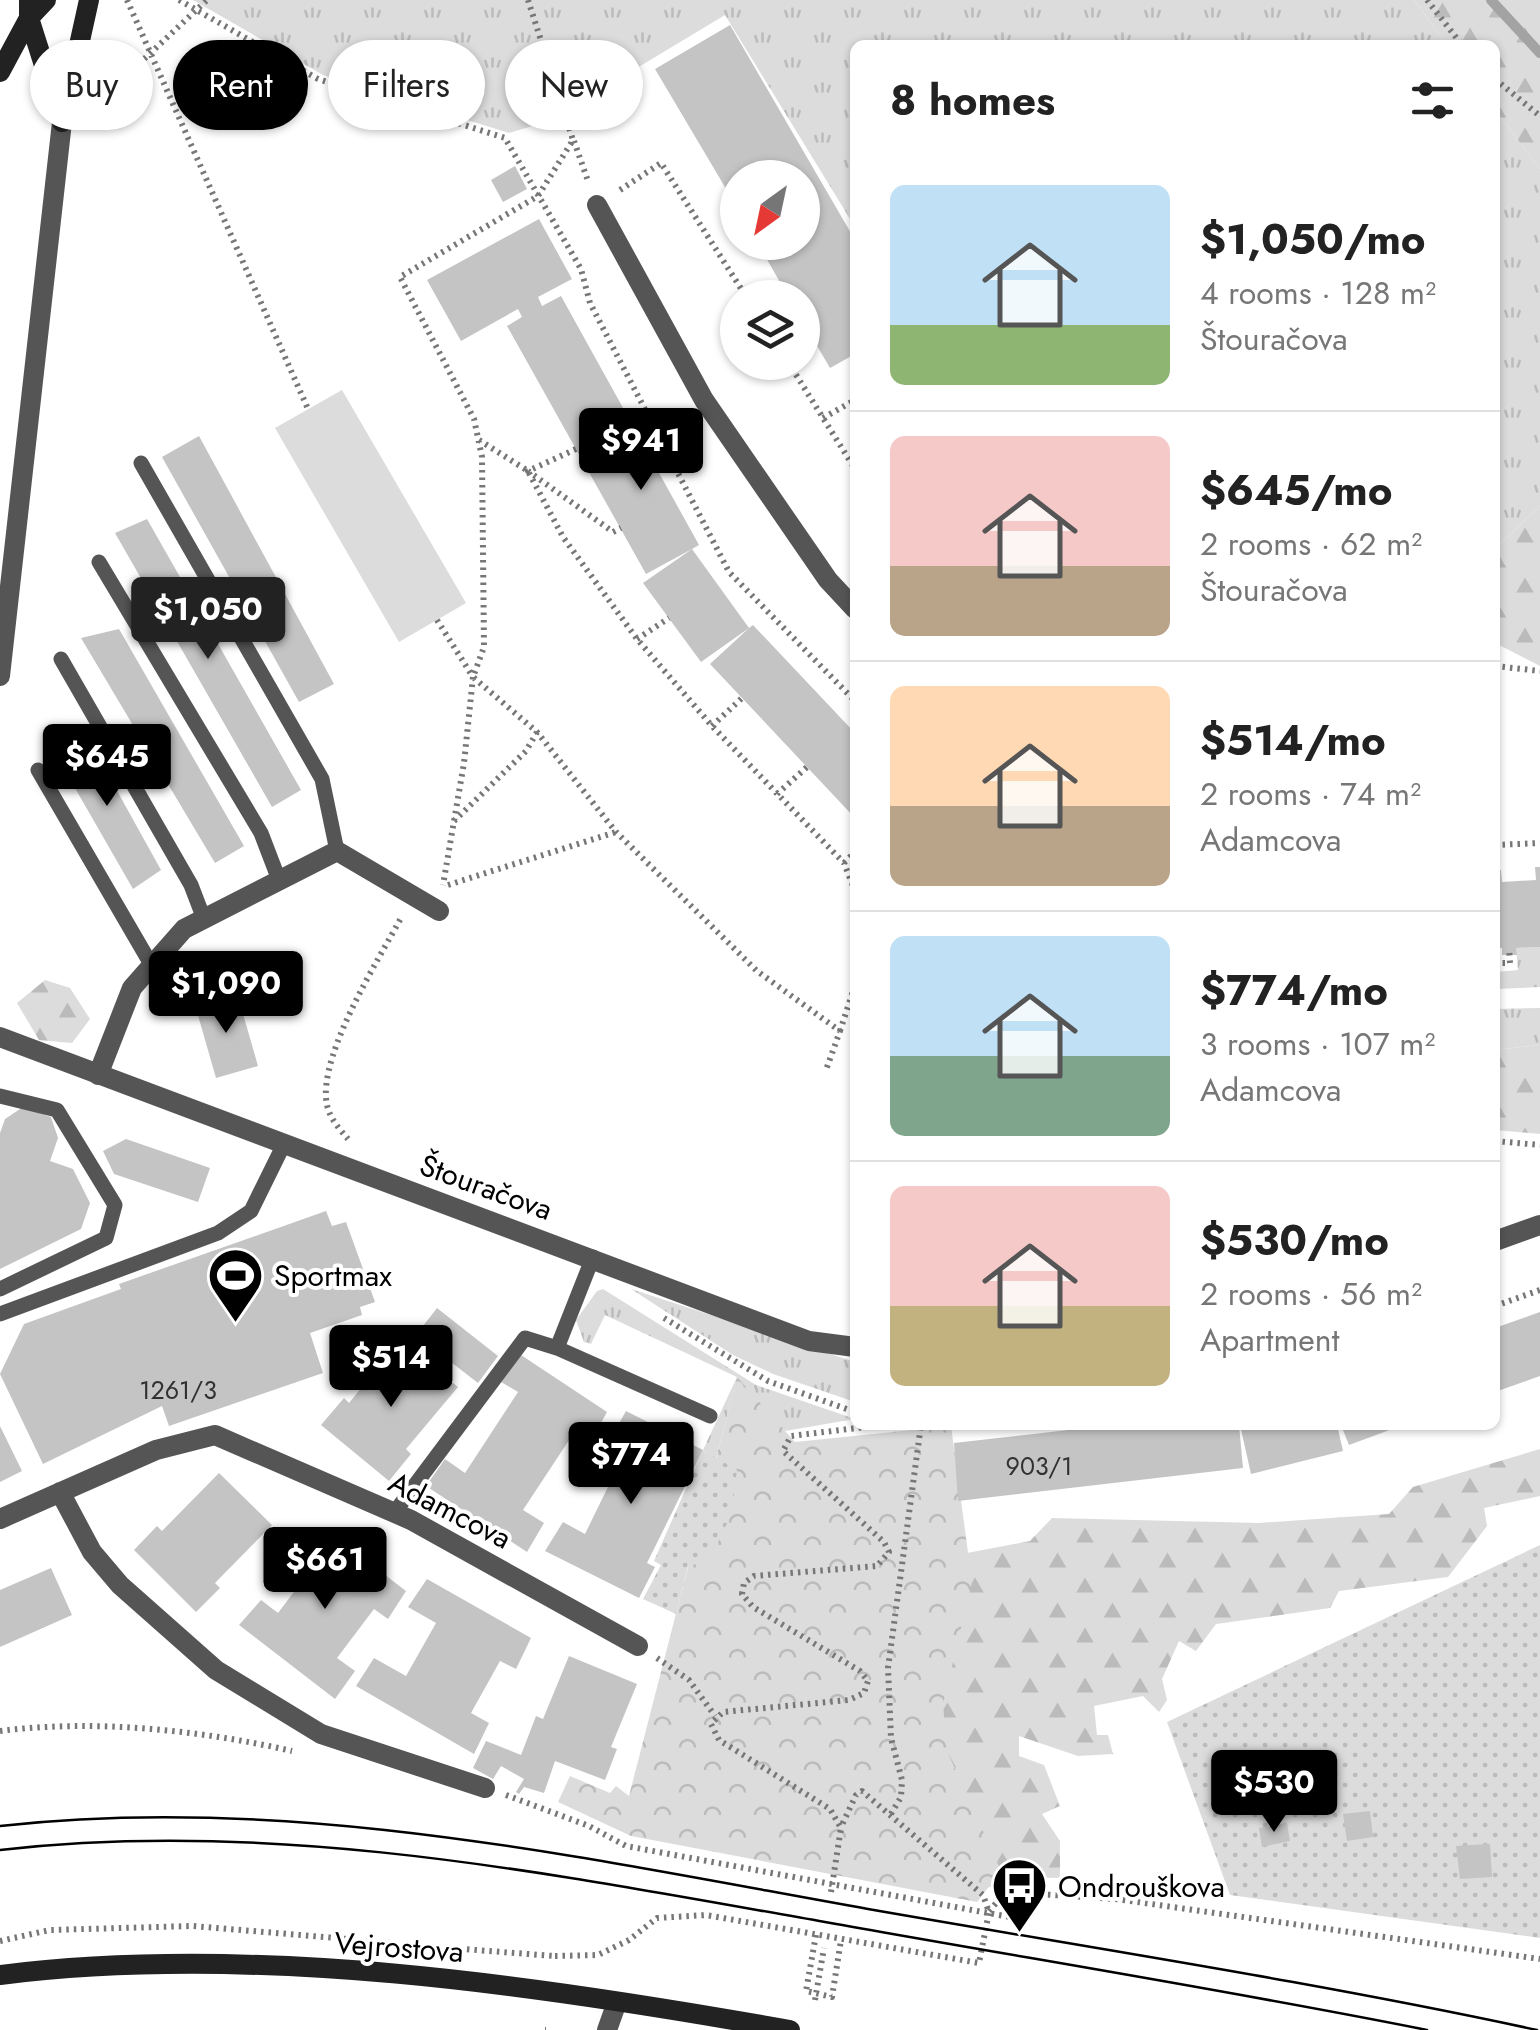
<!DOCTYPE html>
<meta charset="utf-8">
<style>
:root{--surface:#fff;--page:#f6f6f6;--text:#222;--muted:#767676;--line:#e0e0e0;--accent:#000}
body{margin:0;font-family:Jost,sans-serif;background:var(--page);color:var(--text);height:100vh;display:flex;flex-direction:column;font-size:38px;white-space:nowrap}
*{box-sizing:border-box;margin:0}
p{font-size:32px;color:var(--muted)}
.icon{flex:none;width:55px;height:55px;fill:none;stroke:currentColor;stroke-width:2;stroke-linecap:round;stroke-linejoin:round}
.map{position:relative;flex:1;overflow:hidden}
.side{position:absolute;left:850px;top:40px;width:650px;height:1390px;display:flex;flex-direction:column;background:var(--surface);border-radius:15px;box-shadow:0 2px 8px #0004}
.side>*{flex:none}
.hud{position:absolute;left:30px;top:40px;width:670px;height:90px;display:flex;gap:20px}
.needle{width:65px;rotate:213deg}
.fabs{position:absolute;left:720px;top:160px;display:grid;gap:20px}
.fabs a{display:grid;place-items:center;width:100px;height:100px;border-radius:50%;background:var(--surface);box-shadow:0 2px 8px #0004;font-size:50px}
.price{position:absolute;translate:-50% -85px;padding:0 22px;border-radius:10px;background:var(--accent);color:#fff;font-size:32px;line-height:65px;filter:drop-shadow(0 2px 5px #0008)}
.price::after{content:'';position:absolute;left:50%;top:60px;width:30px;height:22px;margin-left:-15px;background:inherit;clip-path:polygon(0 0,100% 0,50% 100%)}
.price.active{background:#222;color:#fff}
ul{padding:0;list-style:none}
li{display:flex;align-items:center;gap:30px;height:250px;padding:0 40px}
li+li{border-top:2px solid var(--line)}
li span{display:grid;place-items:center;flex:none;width:280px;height:200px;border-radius:15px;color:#555}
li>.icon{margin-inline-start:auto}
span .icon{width:120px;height:120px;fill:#fffc;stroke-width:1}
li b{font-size:42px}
h2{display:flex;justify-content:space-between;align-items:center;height:120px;padding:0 40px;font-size:42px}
.chip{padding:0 35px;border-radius:45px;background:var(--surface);box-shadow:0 2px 8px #0004;font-size:35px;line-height:90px}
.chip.active{background:var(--accent);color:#fff}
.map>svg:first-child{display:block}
</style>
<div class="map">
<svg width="1540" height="2030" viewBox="0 0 1540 2030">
<defs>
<pattern id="grass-tufts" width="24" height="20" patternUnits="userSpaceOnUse" patternTransform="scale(2.5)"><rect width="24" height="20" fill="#dcdcdc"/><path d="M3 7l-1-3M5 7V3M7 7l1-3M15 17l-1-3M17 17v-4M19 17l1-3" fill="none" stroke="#bbb"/></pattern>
<pattern id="forest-firs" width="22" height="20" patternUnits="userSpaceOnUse" patternTransform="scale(2.5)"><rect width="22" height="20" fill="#dcdcdc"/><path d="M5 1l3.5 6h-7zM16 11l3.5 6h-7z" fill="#bbb"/></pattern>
<pattern id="park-crowns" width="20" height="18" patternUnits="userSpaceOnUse" patternTransform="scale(2.5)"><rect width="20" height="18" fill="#dcdcdc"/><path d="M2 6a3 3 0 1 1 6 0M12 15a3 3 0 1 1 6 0" fill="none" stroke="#bbb"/></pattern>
<pattern id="garden-dots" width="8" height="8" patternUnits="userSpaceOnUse" patternTransform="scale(2.5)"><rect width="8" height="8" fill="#dcdcdc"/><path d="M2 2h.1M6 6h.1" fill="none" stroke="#bbb" stroke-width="1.8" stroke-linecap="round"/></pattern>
</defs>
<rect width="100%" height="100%" fill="#fff"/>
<!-- grass -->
<path fill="url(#grass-tufts)" d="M193,0h1221l33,45h-592v182l-130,-212 -176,106 -40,12 -186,-58z
M1495,110l45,59v337l-40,38 -5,51z
M1540,947v40l-43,2 -1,-17 22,-2 -2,-22z
M1540,1008v37l-45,5v-41z
M603,1289l153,96 99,34 -70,12 -48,-53 -21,80 -13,-8 34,-73 -132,-62 -14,29 -7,-2 -8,-22 21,-29z
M631,1289l224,73v40l-82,-28 -40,-19z"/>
<!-- forest -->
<path fill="url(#forest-firs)" d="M1414,0h126v169l-45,-59v-65h-48z
M1540,506v160l-45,-23 5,-99z
M45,980l25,8 20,31 -18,24 -33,-3 -22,-37z
M1540,1045v89l-45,-4v-80z
M1540,1449v47l-56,12 3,18 -39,51 -109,14 -9,17 -114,16 -20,27 -17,-10 -17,38 5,21 -8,12 -16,-16 -49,10 3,29h11l5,19 -35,2 -59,-20v20l25,9 16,41 -18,8 18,27v37l-42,-1 -31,11 -79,-181 38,-18 11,-46 10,-90 63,-12 22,-23 207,5 130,-9 24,-27z"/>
<!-- park -->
<path fill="url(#park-crowns)" d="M737,1377l58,65 156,-16 21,156 -29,122 4,47 54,120 -24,31 -346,-66 -73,-34 12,-26 40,17 6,-7 13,10z"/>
<!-- garden -->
<path fill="url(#garden-dots)" d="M703,1450l34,20 -6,45 -22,46 -21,5 -12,48 -33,-15 18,-34 -7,-4z
M1540,1545v393l-310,-43 -63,-173z"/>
<!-- pitch -->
<path fill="#dcdcdc" d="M342,390l124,213 -67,39 -124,-214z"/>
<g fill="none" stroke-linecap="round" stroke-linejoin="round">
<!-- stream -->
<path stroke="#a3a3a3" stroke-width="10" d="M1491,0l49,53"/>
</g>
<!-- building -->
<path fill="#c4c4c4" d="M730,25l125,215v114l-25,14 -28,-48v-22h-13l-32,-56h45v-64h-64v31l-83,-140z
M515,166l12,23 -24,13 -12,-22z
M539,219l33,60 -34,18 4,9 19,-10 138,249 -7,4 57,79 4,-3 102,108v85l-145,-154 39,-36 -48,34 -58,-79 49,-34 -46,25 -139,-248 15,-9 -4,-8 -57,32 -34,-61z
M199,436l135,248 -35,18 -137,-245z
M147,519l154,271 -29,17 -157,-274z
M119,629l125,217 -29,17 -134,-225z
M85,733l76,137 -28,19 -81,-141z
M1535,867h5v80l-24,1 1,7h-15v-7l-7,1v-79h6l1,12 34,-2z
M237,993l21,73 -42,12 -21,-73z
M23,1107l28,10 7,21 -8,23 23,8 17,34 -9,26 -81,40v-136l5,-14z
M126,1139l84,29 -12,34 -84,-28 -11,-23z
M326,1211l6,15 14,-4 29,80 -15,5 2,8 -52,18 13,40 -154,53 -7,-20 -119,58 -43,-90 24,-50 97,-35 -2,-5z
M437,1308l61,48 -20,27 -62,-48z
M1540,1312v64l-45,16v-64z
M400,1340l58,47 -52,62 5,5 -22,27 -68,-56 23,-27 5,5z
M521,1355l86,57 -16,29 -16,-10 -52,79 21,13 -17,29 -101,-66 19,-27 20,14 53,-81 -17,-10z
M626,1411l77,39 -56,113 8,4 -16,31 -94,-47 18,-29 22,12 41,-84 -17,-9z
M1112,1425h127l4,43 -285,33 -4,-58z
M1240,1425h97l6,26 -92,23z
M1341,1425h62l-54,20z
M0,1426l22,45 -22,11z
M219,1473l53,52 -57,58 5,5 -24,24 -62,-62 23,-24 5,5z
M324,1528l82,63 -18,28 -14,-10 -37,49 18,13 -20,28 -96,-74 22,-25 17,13 37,-49 -14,-10z
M51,1568l21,47 -72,32v-57z
M427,1579l104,59 -15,31 -16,-8 -29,52 18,10 -15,31 -118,-68 18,-28 32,18 30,-53 -28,-16z
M569,1656l68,28 -26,63 6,2 -12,31 -50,-19 -11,32 -20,-6 -5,7 -3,-2 8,-13 -23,-13 -8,13 -20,-11 13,-27 35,14 15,-39 7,3z
M1370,1811l3,26 -26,4 -4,-27z
M1287,1823l3,18 -28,6 -3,-19z
M1490,1844l2,33 -32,2 -4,-33z"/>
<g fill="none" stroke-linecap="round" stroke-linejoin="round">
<!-- path -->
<path stroke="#777" stroke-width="6" stroke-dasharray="2.5 5" stroke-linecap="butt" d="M127,0l181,409
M179,0l139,79 187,59 76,131 9,34 139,269 126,129
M528,0l45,140 -35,56 -138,81 74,142 8,38 2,190 -11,30 64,55 79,100 141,139 83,60 -14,39
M1427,0l35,45
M1495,79l45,37
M95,105l112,-105
M574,141l14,40
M620,190l41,-27 86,135
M788,362l67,107
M823,418l32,-18
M479,440l49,31 35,66 74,102 75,87 132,137 11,28
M576,449l-48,22 85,61 8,-4
M437,620l36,57 -9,86 -21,122
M637,639l32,-21
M1495,666l45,5
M712,726l30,-28
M777,794l30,-27
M454,821l72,-70 11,-19
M1495,845l45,-2
M844,863l11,-11
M448,885l168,-53
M1495,963h15l-1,-15
M840,1031l15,-46
M348,1139c-6,-7 -14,-16 -18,-25 -22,-45 50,-156 72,-198
M1495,1141l45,4
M1495,1306l45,-16
M664,1318l104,63 87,31
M657,1658l32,22 26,36
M0,1731c94,-12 200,-1 292,20
M506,1795l83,31 37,20 389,72
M891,1814l10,-17 1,-17 -11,-42 -3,-70 33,-243
M831,1892l10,-64 -11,-19 -111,-69 -8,-16 12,-12 126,-12 15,-7 4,-12 -8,-10 -107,-64 -11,-13 2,-11 10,-7 123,-10 12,-14 -5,-10 -101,-91 8,-15 91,-11
M989,1911l17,-19 110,7 424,60
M816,1935l-10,56 26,6 9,-57
M0,1941l50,-11 143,-4 202,17
M437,1947l117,9
M555,1956l43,-1 31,-15 28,-22 49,-3 273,48 10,-51 -6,-17 -121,-104 -6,4 -15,32
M815,2000l9,-52
M545,2030h1"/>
<!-- lane -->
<path stroke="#555" stroke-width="15" d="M141,463l181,316 15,72
M99,562l162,271 18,47
M61,659l130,226 13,34
M38,770l114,196
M0,1096l57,14 58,95 -9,33 -106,51
M593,1257l-36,91 153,68
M0,1314l218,-81 33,-22 32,-65
M394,1513l131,-175 32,10"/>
<!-- street -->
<path stroke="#555" stroke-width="20" d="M597,205l107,195 124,180 27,29
M0,676l62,-554
M0,1037l809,304 46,6
M98,1075l34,-87 52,-59 153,-78 102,60
M1495,1241l45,-16
M60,1492l32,60 28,33 96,85 105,64 164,54
M0,1519l156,-69 59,-15 196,85 227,126
M607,2030l10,-28"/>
<!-- secondary -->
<path stroke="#222" stroke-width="20" d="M29,0v18l33,104
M0,72l29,-54 17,-18
M62,122l27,-122
M0,1975c255,-32 538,10 790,55"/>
<!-- tram -->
<path stroke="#000" stroke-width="2.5" d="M0,1826c291,-33 582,32 868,83 223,39 447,73 669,121
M0,1850c277,-32 552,24 825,72 200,36 402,68 602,108"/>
</g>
<!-- icons -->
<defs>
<symbol id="stadium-pin" viewBox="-11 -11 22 30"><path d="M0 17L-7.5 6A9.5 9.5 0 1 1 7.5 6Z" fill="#000" stroke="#fff"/><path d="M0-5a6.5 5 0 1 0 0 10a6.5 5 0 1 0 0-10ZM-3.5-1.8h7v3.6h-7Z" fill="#fff"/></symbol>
<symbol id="bus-pin" viewBox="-11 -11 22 30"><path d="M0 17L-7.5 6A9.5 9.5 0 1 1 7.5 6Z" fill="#000" stroke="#fff"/><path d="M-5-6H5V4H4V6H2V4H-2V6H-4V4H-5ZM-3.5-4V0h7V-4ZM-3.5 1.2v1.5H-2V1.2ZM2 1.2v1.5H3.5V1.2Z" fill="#fff"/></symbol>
</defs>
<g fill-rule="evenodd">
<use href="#stadium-pin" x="204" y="1244" width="63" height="86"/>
<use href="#bus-pin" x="988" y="1854" width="63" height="86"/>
</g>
<g text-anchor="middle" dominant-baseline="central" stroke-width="8" stroke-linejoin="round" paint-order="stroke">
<!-- number labels -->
<g font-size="25" fill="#313131">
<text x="178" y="1390">1261/3</text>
<text x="1039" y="1466">903/1</text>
</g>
<!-- street labels -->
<g font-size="30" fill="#000" stroke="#fff">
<text transform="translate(486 1187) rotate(20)">Štouračova</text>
<text transform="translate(450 1510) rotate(27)">Adamcova</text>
<text transform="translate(399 1947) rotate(4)">Vejrostova</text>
</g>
<!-- poi labels -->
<g font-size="30" fill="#000" stroke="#fff" text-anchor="start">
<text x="274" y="1275">Sportmax</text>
<text x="1058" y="1886">Ondrouškova</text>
</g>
</g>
</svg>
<div class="fabs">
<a><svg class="needle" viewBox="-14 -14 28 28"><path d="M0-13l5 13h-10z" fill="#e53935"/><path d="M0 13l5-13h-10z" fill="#767676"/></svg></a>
<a><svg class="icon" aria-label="layers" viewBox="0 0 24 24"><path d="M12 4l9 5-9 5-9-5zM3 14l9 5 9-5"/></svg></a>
</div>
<b class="price" style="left:641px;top:493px">$941</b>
<b class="price active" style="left:208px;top:662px">$1,050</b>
<b class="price" style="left:107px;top:809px">$645</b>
<b class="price" style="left:226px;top:1036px">$1,090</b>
<b class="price" style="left:391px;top:1410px">$514</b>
<b class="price" style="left:631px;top:1507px">$774</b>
<b class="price" style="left:325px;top:1612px">$661</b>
<b class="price" style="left:1274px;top:1835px">$530</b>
<div class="hud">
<a class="chip">Buy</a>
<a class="chip active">Rent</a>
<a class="chip">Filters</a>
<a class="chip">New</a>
</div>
<section class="side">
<h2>8 homes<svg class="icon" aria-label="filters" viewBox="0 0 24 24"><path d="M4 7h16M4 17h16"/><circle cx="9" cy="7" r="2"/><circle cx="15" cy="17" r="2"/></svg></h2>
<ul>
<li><span style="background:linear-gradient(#bfe0f5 70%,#8fb573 0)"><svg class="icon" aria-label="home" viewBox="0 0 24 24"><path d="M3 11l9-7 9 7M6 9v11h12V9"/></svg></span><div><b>$1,050/mo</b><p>4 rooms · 128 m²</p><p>Štouračova</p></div></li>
<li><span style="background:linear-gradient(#f6c9c9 65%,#b9a48a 0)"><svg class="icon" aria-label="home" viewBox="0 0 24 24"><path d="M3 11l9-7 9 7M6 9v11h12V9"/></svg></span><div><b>$645/mo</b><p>2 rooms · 62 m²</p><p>Štouračova</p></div></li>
<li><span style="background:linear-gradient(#ffd9b3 60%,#b9a48a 0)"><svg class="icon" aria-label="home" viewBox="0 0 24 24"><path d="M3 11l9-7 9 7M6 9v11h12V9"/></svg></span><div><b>$514/mo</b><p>2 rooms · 74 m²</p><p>Adamcova</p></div></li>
<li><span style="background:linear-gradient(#bfe0f5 60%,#7fa58c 0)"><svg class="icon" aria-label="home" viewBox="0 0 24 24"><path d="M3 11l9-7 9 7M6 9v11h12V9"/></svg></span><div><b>$774/mo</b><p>3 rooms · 107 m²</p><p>Adamcova</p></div></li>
<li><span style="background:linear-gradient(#f6c9c9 60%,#c2b280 0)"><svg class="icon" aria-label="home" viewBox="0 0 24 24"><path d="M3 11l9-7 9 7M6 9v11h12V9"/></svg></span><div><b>$530/mo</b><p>2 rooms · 56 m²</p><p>Apartment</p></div></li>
</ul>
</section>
</div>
